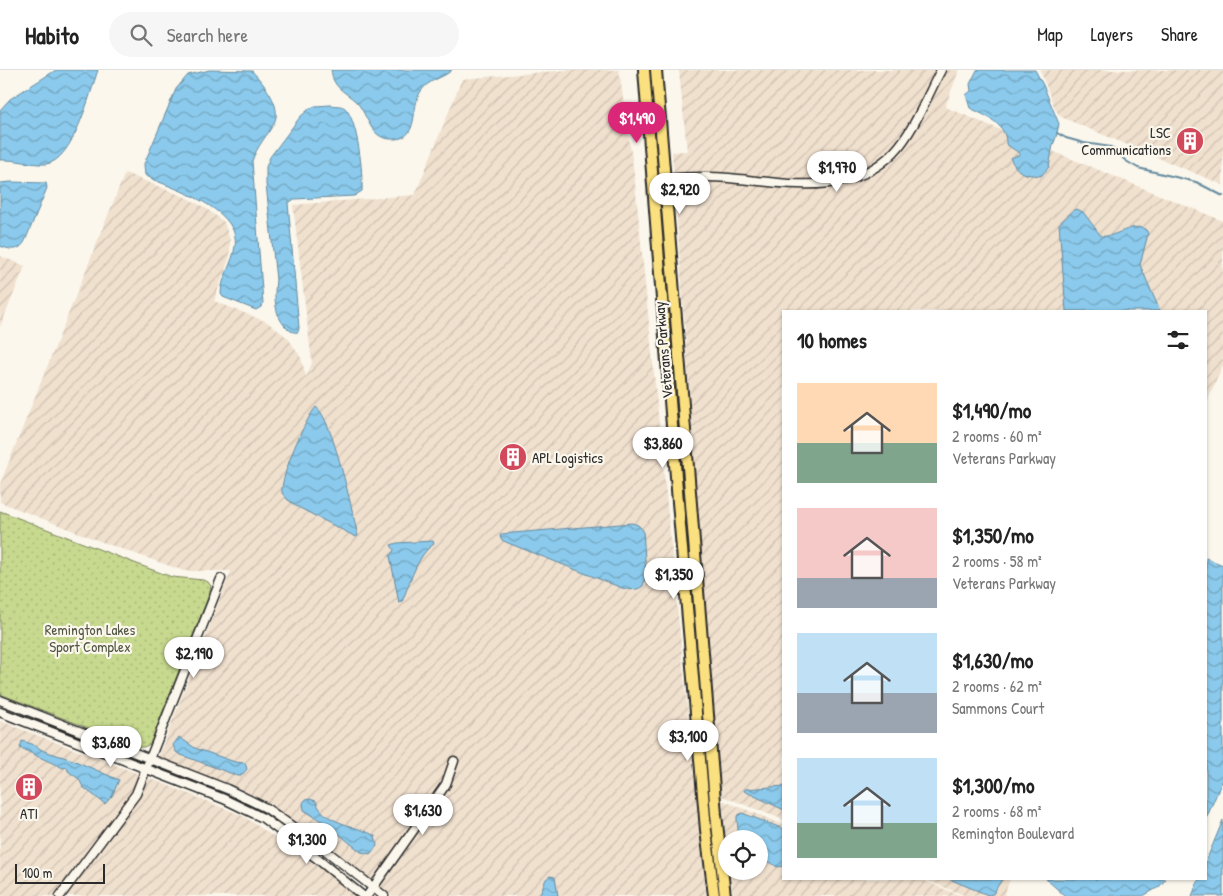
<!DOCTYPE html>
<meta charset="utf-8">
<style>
:root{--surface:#fff;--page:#f6f6f6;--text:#222;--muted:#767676;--line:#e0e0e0;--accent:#db2777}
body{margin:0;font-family:"Patrick Hand",sans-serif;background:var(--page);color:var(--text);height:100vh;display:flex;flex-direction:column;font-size:19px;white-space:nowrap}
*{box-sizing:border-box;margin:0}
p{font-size:16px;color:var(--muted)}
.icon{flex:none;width:28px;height:28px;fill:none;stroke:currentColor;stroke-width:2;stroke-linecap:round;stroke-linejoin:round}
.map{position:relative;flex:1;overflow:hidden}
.panel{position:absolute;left:782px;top:240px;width:425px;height:570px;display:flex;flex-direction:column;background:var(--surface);border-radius:0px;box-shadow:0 1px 4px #0004}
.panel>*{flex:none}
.buttons{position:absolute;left:718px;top:760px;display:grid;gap:10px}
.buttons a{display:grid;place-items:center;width:50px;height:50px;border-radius:50%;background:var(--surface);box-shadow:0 1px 4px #0004;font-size:25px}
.scale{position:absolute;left:15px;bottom:12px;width:90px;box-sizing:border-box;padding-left:5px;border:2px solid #2b2b2b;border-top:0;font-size:14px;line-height:18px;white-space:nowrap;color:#2b2b2b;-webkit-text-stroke:4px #fbf7ec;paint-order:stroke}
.price{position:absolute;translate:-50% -42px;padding:0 11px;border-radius:18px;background:#fff;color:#222;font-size:16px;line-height:32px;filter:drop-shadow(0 1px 2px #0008)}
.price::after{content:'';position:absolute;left:50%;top:30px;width:15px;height:11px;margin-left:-8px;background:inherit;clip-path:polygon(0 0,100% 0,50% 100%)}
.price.current{background:var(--accent);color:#fff}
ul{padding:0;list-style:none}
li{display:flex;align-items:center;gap:15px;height:125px;padding:0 15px}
li span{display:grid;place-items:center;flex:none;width:140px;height:100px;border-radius:0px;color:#555}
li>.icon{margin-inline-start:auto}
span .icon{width:60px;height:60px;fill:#fffc;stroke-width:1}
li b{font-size:21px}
h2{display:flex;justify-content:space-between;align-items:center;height:60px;padding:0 15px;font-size:21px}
header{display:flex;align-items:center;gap:30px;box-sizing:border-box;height:70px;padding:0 25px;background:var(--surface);border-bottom:1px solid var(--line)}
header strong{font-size:24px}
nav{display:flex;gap:28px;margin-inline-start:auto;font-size:18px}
.search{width:350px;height:45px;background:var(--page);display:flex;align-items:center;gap:12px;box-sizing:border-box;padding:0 18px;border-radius:28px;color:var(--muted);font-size:19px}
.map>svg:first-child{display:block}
</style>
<header>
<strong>Habito</strong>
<div class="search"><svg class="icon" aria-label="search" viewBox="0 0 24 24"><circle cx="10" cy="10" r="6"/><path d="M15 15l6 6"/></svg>Search here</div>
<nav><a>Map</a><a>Layers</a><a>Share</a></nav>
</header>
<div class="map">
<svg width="1223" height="826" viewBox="0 0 1223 826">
<defs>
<pattern id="industrial-furrows" width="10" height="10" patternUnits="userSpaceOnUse" patternTransform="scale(1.25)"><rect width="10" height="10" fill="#f0e0ce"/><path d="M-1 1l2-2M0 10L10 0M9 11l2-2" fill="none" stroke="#cec0b1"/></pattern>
<pattern id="park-dots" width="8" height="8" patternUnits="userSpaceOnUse" patternTransform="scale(1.25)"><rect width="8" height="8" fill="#c7d98e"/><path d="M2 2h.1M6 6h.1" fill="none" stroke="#abba7b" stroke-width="1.8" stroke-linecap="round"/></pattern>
<pattern id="water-waves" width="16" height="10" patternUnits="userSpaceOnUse" patternTransform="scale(1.25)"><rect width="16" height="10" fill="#8bcaec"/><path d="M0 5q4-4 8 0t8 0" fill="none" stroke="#72a4bf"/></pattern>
</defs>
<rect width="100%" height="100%" fill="#fbf7ec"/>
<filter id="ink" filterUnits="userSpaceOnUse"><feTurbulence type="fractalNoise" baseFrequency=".02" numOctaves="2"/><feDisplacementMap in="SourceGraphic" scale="10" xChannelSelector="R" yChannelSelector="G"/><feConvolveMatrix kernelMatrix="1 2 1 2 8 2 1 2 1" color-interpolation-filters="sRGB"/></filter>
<g filter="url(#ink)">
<!-- industrial -->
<path fill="url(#industrial-furrows)" d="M568,0h51l15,103 72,723h-314l-66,-52 -59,-40 -55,-26 -54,-20 73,-187h-47l-82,-29 -102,-40v-18l125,-311 60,24 19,10 20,15 6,18v16l-16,45 53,21 21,16 13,20 5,19 6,-14 -19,-158 122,-10 47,-116z
M679,0h280l-14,37 278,114v144l-17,39v-93h-422v509l-65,-25 -47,-643 15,-1z
M1040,0h183v115l-162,-68 -6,-8z
M0,186l25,10 -25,61z
M0,651l157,60 86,35 98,66 18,14h-359z
M722,730l62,25v54h136l41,17h-228l-3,-25h29v-32h-33z
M924,809h86l-6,17h-38z"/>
<!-- park -->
<path fill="url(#park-dots)" stroke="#79825c" d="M0,441l150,58 22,8 31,3 5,2 3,4 -2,9 -59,149 -6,3h-6l-138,-53z"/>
<!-- water -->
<path fill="url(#water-waves)" stroke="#658a9f" d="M56,0h42c-8,23 -25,91 -52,94 -14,1 -31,-5 -46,-4v-50l10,-11z
M210,0l42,1c11,12 31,35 22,52 -7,13 -17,23 -22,38l11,142 -2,4 -5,3 -33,-13 -2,-3c0,-16 12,-31 14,-48 6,-35 -56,-56 -81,-66l-9,-5 -1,-11 32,-75 12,-14z
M331,0h121c-10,9 -23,9 -31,21 -11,16 -1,48 -27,48 -21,1 -24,-16 -33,-31 -6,-11 -22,-16 -27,-27 -2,-3 -2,-8 -3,-11z
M977,0h58l8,15 16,39 -3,13 -3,8 -4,22 -8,9c-18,-2 -22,-1 -31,-18l9,-3v-2l-13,-9c1,-20 -20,-28 -36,-36l-4,-13 5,-4 -1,-7z
M330,35c5,1 11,0 15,3 13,13 18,65 17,83l-8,5 -59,3 -7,4 11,125 -1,4c-6,1 -9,-2 -13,-6 -11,-12 -11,-30 -9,-46l-10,-96v-17l4,-10 30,-40 9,-8 6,-3z
M11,112l35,1 1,5 -22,53c-6,11 -14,9 -25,5v-63z
M1077,139l6,3 18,24c15,2 30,-14 45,-7l2,5 -8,31 20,46h-94l-7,-87 15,-14z
M316,337c16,10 37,107 42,129l-2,1 -60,-31 -9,-7 -5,-6c-2,-16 23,-74 34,-86z
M632,453l6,2 5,5 3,44 -3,12c-7,5 -13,4 -21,2l-114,-45 -6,-3 -2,-3 1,-3z
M433,471l1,3c-16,9 -25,41 -32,58l-3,1 -9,-47 4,-6 -3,-5 6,-2z
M1206,488l17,7v214l-17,40z
M179,667l16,11 40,14 10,1 2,6 -6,7h-3l-57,-21 -5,-3 -3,-7z
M22,671l10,3 12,7 29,9 46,20 -7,16 -7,8 -22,-17 -4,-8 -11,-8 -1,-4 -4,1 -43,-20z
M784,716v24l-40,-19 1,-2z
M310,729l6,2c7,23 41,24 59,35l2,10 -7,8 -9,-2 -32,-26 -25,-16 -1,-7 2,-3z
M742,743l42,16v37l-7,1 -7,-5h-11v-23h-20l-2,-20v-3z
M1223,750v76h-31l7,-17h7v-18z
M550,806l5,1 3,19h-19l7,-17z
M949,809h53l-9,15 -5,1z
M1046,809h120l-7,8 -16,9h-78z"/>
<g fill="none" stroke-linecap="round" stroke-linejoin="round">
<!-- stream -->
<path stroke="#658a9f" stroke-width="2" d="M1057,63l9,5 18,5 27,4 15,14 12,7 58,14 27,14"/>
<defs>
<path id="minor" d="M664,109c22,-2 43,-3 65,-1 56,5 121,20 165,-26 20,-21 33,-56 47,-82
M0,630l227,89 39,19 54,38 64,50
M0,642l224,87 39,19 52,39 48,39
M60,826l76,-102 85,-215
M367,826l79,-112 8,-23"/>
<path id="major" d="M644,0l34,432 28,328 8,66
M656,0l60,744 9,82"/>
</defs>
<!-- minor casing -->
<use href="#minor" stroke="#2b2b2b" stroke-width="11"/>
<!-- major casing -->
<use href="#major" stroke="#2b2b2b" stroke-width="14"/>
<!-- minor -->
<use href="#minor" stroke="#fbf7ec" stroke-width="8"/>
<!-- major -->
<use href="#major" stroke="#fbe080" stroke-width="10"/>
</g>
</g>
<!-- icons -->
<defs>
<symbol id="building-disc" viewBox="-11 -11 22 22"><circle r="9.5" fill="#d1495b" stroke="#fbf7ec"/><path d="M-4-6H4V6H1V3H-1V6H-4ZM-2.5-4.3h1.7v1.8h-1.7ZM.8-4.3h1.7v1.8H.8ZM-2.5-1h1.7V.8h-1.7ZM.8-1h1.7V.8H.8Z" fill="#fff"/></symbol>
</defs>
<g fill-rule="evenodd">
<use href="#building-disc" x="1174" y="55" width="32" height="32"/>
<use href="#building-disc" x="497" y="371" width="32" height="32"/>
<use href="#building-disc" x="13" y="701" width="32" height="32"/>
</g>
<g text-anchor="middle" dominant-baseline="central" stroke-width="4.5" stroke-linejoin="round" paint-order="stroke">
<!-- poi labels -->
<g font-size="15" fill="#2b2b2b" stroke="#fbf7ec" text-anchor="end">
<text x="1171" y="62">LSC<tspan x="1171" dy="17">Communications</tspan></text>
<text x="532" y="387" text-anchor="start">APL Logistics</text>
<text x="29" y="743" text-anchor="middle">ATI</text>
</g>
<!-- street labels -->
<g font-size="15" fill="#2b2b2b" stroke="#fbf7ec">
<text transform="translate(663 280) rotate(-95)">Veterans Parkway</text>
</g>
<!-- park labels -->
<g font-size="15" fill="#525644" stroke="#fbf7ec">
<text x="90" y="559">Remington Lakes<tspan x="90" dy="17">Sport Complex</tspan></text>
</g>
</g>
</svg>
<div class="buttons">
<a><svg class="icon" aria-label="locate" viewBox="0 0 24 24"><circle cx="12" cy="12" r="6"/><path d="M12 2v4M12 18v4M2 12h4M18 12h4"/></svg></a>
</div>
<div class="scale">100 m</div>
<b class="price current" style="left:637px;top:74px">$1,490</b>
<b class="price" style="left:837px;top:123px">$1,970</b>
<b class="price" style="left:680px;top:145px">$2,920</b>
<b class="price" style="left:663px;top:399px">$3,860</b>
<b class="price" style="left:674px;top:530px">$1,350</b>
<b class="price" style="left:194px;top:609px">$2,190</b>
<b class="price" style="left:688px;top:692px">$3,100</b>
<b class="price" style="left:111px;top:698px">$3,680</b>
<b class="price" style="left:423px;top:766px">$1,630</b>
<b class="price" style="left:307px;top:795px">$1,300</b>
<section class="panel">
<h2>10 homes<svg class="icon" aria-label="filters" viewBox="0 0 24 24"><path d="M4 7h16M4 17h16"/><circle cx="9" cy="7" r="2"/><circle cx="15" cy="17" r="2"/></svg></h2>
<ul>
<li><span style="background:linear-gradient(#ffd9b3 60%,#7fa58c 0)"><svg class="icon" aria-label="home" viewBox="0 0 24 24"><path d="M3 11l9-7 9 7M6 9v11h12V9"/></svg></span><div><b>$1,490/mo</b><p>2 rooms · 60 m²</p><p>Veterans Parkway</p></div></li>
<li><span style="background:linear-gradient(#f6c9c9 70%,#9aa5b1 0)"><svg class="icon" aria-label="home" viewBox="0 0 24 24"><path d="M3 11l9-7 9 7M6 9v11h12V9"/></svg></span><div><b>$1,350/mo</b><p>2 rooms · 58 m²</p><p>Veterans Parkway</p></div></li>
<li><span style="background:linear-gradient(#bfe0f5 60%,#9aa5b1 0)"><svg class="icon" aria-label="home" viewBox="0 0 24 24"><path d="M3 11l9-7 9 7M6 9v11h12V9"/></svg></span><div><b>$1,630/mo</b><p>2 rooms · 62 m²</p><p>Sammons Court</p></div></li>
<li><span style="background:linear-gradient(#bfe0f5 65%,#7fa58c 0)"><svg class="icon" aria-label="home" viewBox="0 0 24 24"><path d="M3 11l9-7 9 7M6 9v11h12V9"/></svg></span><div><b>$1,300/mo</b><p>2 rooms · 68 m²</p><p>Remington Boulevard</p></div></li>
</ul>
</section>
</div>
